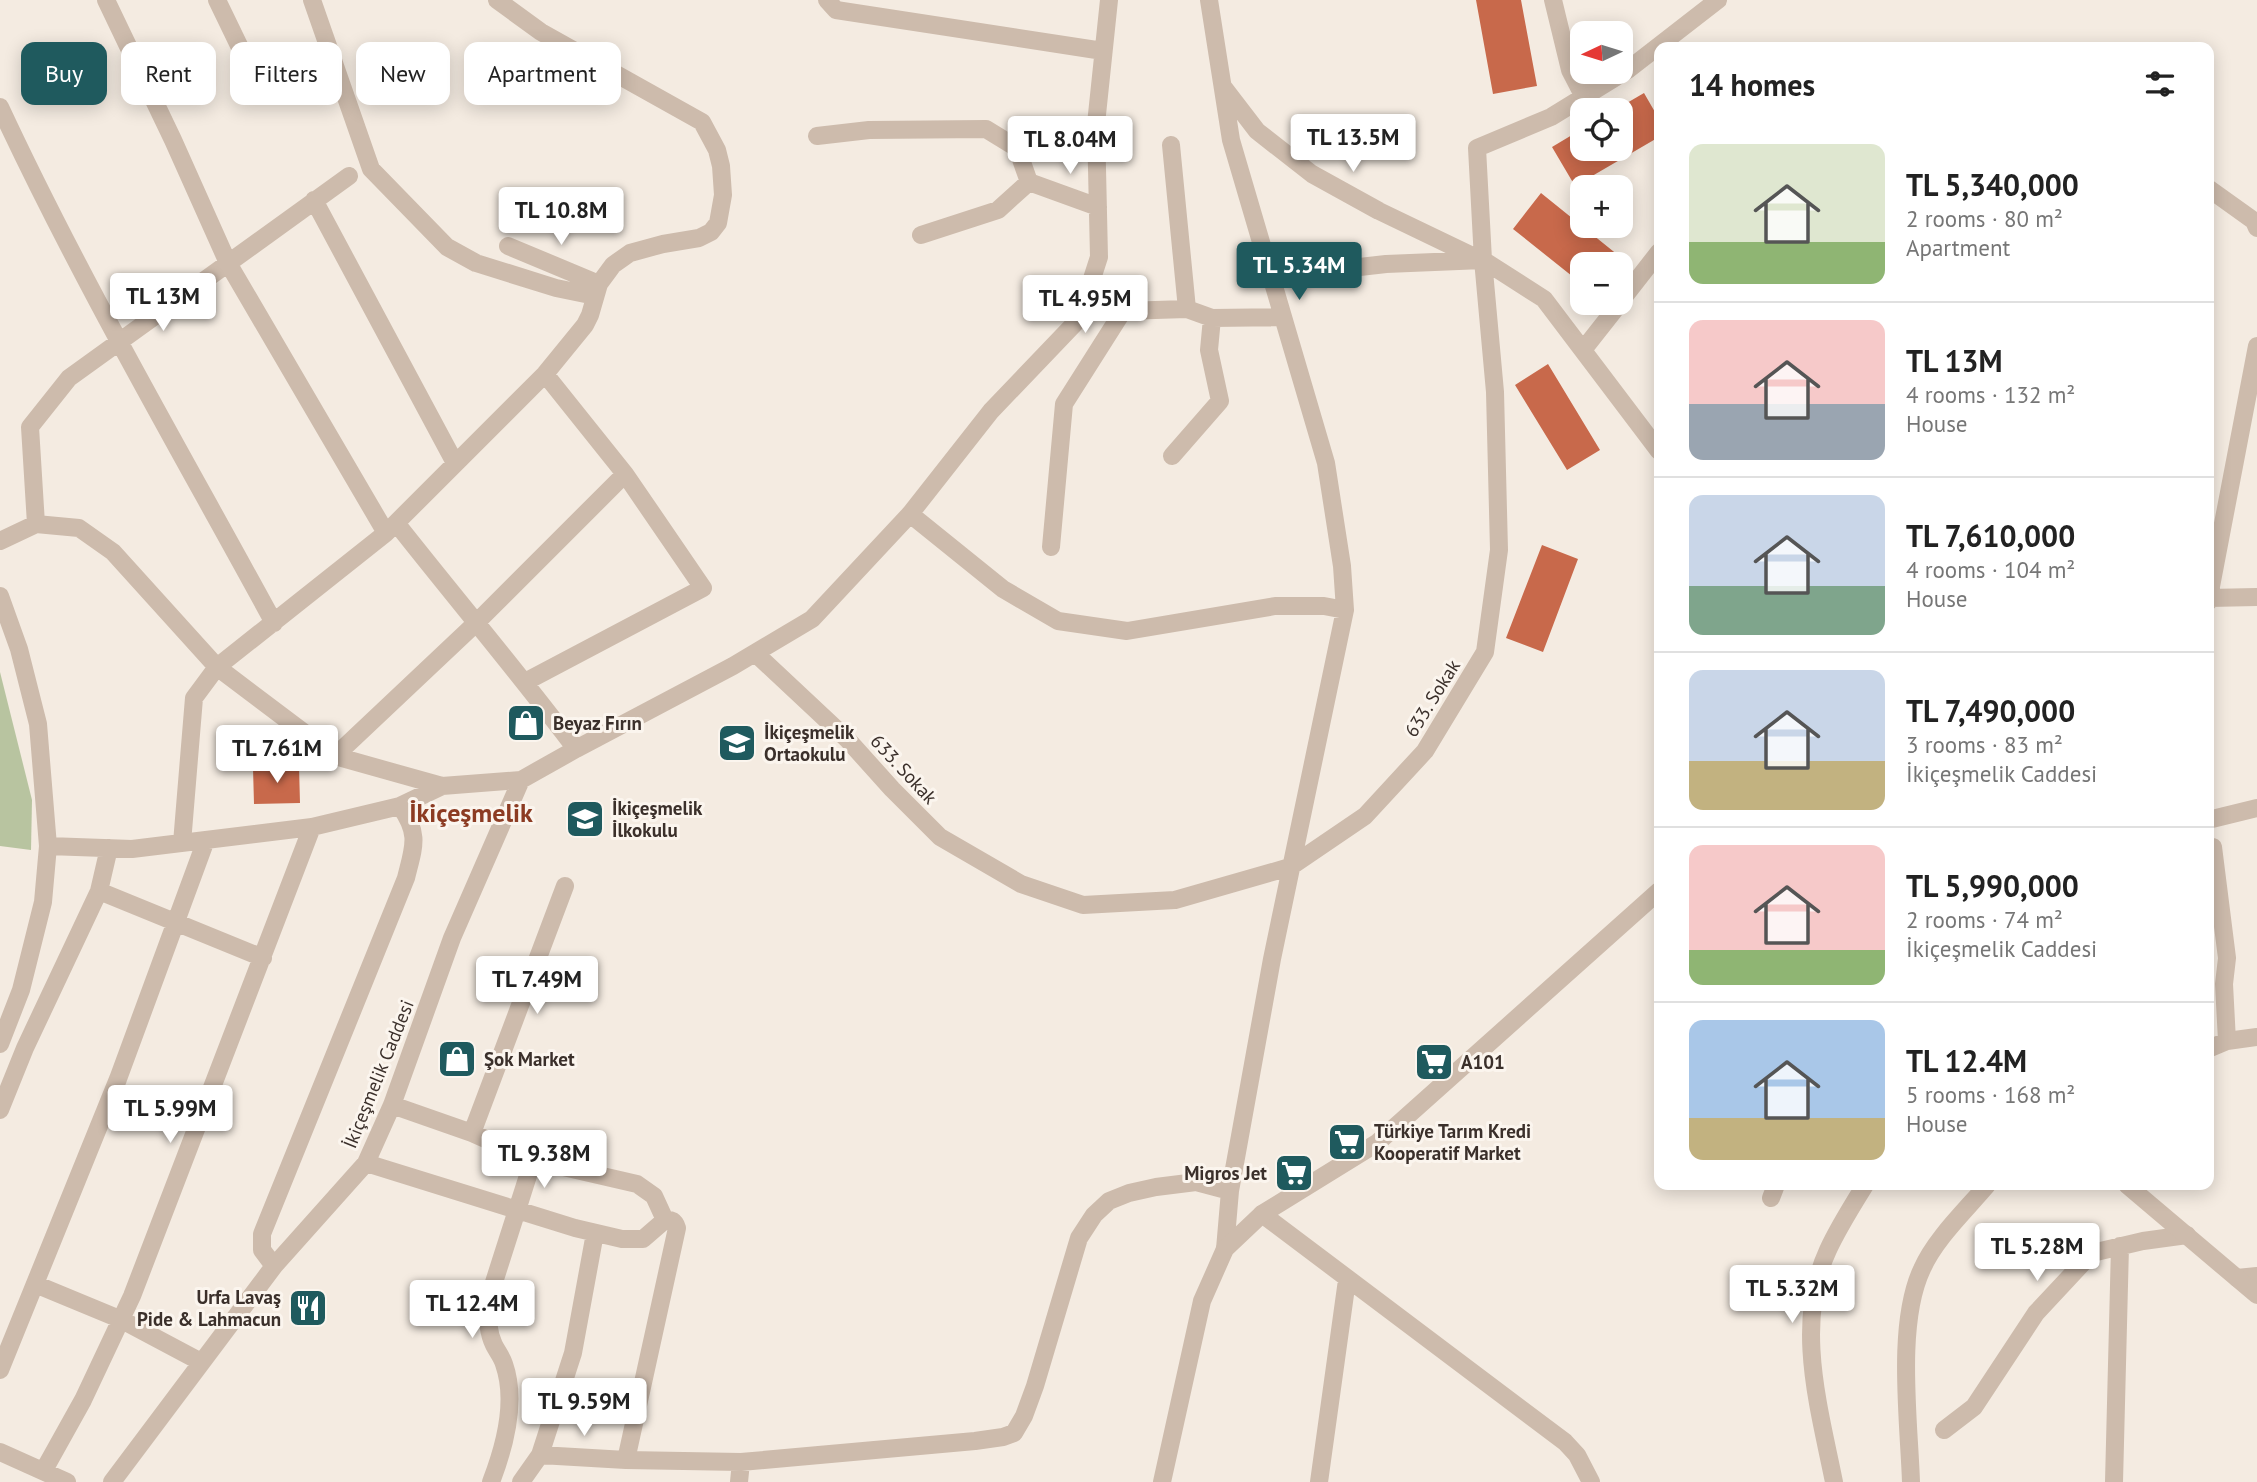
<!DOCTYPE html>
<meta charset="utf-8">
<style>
:root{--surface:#fff;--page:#f6f6f6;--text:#222;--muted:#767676;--line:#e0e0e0;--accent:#1f5a5e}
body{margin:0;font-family:"PT Sans",sans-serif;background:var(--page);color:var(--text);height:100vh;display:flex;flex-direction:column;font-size:26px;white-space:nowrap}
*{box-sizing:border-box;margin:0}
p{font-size:23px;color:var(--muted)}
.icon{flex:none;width:38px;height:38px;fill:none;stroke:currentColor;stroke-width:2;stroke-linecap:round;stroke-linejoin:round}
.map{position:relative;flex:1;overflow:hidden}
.sheet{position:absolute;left:1654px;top:42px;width:560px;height:1148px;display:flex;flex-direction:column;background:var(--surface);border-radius:14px;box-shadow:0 4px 18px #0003}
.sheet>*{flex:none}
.hud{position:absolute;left:21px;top:42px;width:665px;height:63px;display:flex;gap:14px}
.needle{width:46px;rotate:266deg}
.controls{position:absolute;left:1570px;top:21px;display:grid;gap:14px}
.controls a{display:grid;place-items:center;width:63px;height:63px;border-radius:14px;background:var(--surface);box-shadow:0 4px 18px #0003;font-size:35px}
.price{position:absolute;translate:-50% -60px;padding:0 16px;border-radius:7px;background:#fff;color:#222;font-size:23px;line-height:46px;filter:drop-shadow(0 2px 4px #0008)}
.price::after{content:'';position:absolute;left:50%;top:42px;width:21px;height:16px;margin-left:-10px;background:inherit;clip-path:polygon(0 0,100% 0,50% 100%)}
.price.selected{background:var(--accent);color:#fff}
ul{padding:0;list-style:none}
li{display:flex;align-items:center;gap:21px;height:175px;padding:0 35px}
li+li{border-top:2px solid var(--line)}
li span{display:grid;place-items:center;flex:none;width:196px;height:140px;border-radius:14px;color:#555}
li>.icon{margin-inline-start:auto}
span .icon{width:84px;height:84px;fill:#fffc;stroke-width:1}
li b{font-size:30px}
h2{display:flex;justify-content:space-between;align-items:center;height:84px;padding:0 35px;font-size:30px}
.tag{padding:0 24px;border-radius:14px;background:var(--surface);box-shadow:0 4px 18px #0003;font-size:24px;line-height:63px}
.tag.selected{background:var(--accent);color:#fff}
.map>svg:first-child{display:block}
</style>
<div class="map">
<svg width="2257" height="1482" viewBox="0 0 2257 1482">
<rect width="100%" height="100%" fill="#f4ebe1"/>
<!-- green -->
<path fill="#b8c4a0" d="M0,672l32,128 -1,50 -31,-4z"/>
<!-- building -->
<path fill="#c8694b" d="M1476,0h45l16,86 -44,8z
M1644,93l15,26v18l-84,49 -23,-39 30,-18v20h38v-42z
M1541,193l88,71h-47v20l-69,-55z
M1548,364l52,86 -33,20 -52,-85z
M1542,545l36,14 -35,93 -37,-14z
M299,766l1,37 -46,1 -1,-36z"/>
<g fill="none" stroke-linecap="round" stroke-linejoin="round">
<!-- minor -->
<path stroke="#cdbbac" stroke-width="18" d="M106,0l67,140 55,123 158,270
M217,0l29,60
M312,0l59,169 76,78 29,16 80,25 39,8
M827,0l9,10 267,41
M1209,0l22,140 95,323 16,103 3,44
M1553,0l17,70 14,27
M1224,88l33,43 55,43 67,37 100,48
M0,107c82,176 181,345 274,516
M817,136l52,-6 117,-1 31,19 12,34 69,25
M1171,145l16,164
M2208,188l46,33 3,7
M314,200l141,263
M921,235l77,-25 31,-28
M508,246l91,38
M1272,277l114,-13 97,-4 61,39 115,152
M1620,302l39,-50
M1583,350l37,-47
M1172,456l48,-55 -11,-51 3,-32
M910,514l93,75 55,32 69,10 148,-25h49l21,4 -73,349 -42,232 -5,58
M36,524l-6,-97 39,-49 280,-202
M397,524c59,75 121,148 179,225
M0,541l36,-17 43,4 34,24 104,115 118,89 107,30 79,-6 55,-31 157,-83 79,-47 98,-105 81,-103 88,-92 20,-62 -3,-133 13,-124
M1051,547l13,-143 59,-93 64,-2 25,9 71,-1
M0,596l19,53 19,75 10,122 -5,56 -22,88 -21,54
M2209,598l48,-1
M2208,602l49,-256
M755,653l93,87 44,49 48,48 81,47 62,21 92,-5 115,-33 75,-51 60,-65 60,-99 14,-102 -4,-158 -12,-132 -6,-112 74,-31 78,-48 89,-69
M525,682l178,-94 -78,-114 -80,-100
M335,756l141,-133 149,-149
M2208,820l49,-12
M182,843l12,-145 23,-31 169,-134 159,-159 40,-49 5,-10 9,-31 14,-19 17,-12 33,-9 36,-6 12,-6 7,-9 5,-28 -2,-29 -4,-16 -15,-28 -161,-90 -44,-32
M48,846l84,3 180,-22 88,-21 42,-20
M2208,848l5,-1 14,111 -3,26 3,57
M99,891l164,67
M2208,1049l19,-8 30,-4
M392,1105l80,28 61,27 104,24 17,12 11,24
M0,1110l25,-62 74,-157 10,-43
M472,1133l93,-247
M366,1163l209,65 47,11h21l22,-19c6,-1 10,1 12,8l-51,232
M1771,1198l5,-13
M1262,1214l303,228 12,13 14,27
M274,1266l-12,-16v-16l144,-356c8,-32 14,-44 -6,-72
M2237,1278l20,-2
M35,1284l87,36 79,42
M0,1370l118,-291 88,-239
M1944,1430l30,-23 62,-94 56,-60 51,-12 44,-6
M0,1452l67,30
M540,1455l86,5 115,2 234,-21 28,-4 11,-4 10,-17 11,-30 44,-148 15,-23 15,-14 20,-8 27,-6 40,-5 34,9
M44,1470l39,-70 49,-104 180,-469
M112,1482l162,-216 92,-103 26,-58 60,-167 69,-158
M491,1482c14,-36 26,-81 13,-118 -2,-7 -7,-13 -10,-19 -7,-14 -6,-29 -6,-44l45,-141
M521,1482l19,-27 33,-102 22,-120
M739,1482l2,-20
M1319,1482l28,-202
M1834,1482c-15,-75 -40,-159 -6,-232 10,-22 24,-44 37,-65
M1911,1482c-2,-61 -15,-158 11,-213 13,-30 44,-59 65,-84
M2114,1482l6,-236"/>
<!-- tertiary -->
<path stroke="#cdbbac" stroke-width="18" d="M2127,1185l130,110
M1162,1482l40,-181 23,-52 37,-35 115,-71 282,-252"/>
</g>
<!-- icons -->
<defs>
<symbol id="shop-square" viewBox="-11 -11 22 22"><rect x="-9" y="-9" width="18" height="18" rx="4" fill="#1f5a5e" stroke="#fbf5ee"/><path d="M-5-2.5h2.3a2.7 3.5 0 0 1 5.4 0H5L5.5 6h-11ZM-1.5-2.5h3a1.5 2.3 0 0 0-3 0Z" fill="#fff"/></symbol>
<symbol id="school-square" viewBox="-11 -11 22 22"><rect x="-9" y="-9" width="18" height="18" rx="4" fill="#1f5a5e" stroke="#fbf5ee"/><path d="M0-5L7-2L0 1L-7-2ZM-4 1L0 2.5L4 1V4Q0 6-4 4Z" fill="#fff"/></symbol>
<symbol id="supermarket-square" viewBox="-11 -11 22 22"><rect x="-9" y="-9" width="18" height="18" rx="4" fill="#1f5a5e" stroke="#fbf5ee"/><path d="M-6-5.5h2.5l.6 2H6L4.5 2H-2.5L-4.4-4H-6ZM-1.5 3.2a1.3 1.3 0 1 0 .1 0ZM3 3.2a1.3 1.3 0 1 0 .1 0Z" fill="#fff"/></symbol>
<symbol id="restaurant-square" viewBox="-11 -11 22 22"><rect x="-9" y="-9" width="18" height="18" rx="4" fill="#1f5a5e" stroke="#fbf5ee"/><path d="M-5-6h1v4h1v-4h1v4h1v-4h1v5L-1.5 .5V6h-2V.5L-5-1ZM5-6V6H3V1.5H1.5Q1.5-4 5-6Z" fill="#fff"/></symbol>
</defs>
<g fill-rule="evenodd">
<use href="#shop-square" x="504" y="701" width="44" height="44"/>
<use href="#school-square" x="715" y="721" width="44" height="44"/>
<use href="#school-square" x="563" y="797" width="44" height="44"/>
<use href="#shop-square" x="435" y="1037" width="44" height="44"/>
<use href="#supermarket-square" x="1412" y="1040" width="44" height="44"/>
<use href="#supermarket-square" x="1325" y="1120" width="44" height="44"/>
<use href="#supermarket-square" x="1272" y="1151" width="44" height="44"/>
<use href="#restaurant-square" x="286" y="1286" width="44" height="44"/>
</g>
<g text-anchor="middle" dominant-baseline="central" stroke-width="6" stroke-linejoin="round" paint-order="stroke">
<!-- street labels -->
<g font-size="19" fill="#3b302b" stroke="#fbf5ee">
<text transform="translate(1432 698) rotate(-58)">633. Sokak</text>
<text transform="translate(904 769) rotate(47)">633. Sokak</text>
<text transform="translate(378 1074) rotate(-68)">İkiçeşmelik Caddesi</text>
</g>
<!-- poi labels -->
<g font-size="19" font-weight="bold" fill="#3b302b" stroke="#fbf5ee" text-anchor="start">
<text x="553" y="723">Beyaz Fırın</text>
<text x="764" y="732">İkiçeşmelik<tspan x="764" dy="22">Ortaokulu</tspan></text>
<text x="612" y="808">İkiçeşmelik<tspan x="612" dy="22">İlkokulu</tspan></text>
<text x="484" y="1059">Şok Market</text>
<text x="1461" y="1062">A101</text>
<text x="1374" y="1131">Türkiye Tarım Kredi<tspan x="1374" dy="22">Kooperatif Market</tspan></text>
<text x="1267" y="1173" text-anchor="end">Migros Jet</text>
<text x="281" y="1297" text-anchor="end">Urfa Lavaş<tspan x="281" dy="22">Pide &amp; Lahmacun</tspan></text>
</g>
<!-- district labels -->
<g font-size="26" font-weight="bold" fill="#8c3b22" stroke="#fbf5ee">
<text x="471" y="812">İkiçeşmelik</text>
</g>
</g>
</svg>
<div class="controls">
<a><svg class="needle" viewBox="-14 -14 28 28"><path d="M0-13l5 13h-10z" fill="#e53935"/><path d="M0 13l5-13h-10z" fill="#767676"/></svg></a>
<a><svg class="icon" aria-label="locate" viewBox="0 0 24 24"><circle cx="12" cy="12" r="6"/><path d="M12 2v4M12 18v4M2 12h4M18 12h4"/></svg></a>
<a>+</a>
<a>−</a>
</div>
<b class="price" style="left:1353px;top:174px">TL 13.5M</b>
<b class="price" style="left:1070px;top:176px">TL 8.04M</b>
<b class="price" style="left:561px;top:247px">TL 10.8M</b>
<b class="price selected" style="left:1299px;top:302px">TL 5.34M</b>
<b class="price" style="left:163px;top:333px">TL 13M</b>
<b class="price" style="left:1085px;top:335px">TL 4.95M</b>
<b class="price" style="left:277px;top:785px">TL 7.61M</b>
<b class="price" style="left:537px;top:1016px">TL 7.49M</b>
<b class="price" style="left:170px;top:1145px">TL 5.99M</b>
<b class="price" style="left:544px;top:1190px">TL 9.38M</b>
<b class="price" style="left:2037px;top:1283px">TL 5.28M</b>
<b class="price" style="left:1792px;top:1325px">TL 5.32M</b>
<b class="price" style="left:472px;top:1340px">TL 12.4M</b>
<b class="price" style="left:584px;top:1438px">TL 9.59M</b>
<div class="hud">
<a class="tag selected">Buy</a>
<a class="tag">Rent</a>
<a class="tag">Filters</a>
<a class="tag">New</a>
<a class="tag">Apartment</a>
</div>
<section class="sheet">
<h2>14 homes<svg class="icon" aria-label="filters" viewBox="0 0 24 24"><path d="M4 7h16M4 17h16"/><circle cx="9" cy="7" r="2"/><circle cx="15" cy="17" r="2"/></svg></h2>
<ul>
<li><span style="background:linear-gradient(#dfe7d0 70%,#8fb573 0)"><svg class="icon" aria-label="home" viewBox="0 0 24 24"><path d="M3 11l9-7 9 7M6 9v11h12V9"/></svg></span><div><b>TL 5,340,000</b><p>2 rooms · 80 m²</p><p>Apartment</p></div></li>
<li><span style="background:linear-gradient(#f6c9c9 60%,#9aa5b1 0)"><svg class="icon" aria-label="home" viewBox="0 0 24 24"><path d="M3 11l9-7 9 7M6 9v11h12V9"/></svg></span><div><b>TL 13M</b><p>4 rooms · 132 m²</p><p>House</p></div></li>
<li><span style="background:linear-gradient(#c9d6e8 65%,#7fa58c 0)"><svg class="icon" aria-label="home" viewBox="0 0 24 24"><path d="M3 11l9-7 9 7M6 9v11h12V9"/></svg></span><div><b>TL 7,610,000</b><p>4 rooms · 104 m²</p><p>House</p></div></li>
<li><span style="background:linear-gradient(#c9d6e8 65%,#c2b280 0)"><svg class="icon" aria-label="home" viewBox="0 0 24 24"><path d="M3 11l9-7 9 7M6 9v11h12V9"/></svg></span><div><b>TL 7,490,000</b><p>3 rooms · 83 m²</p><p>İkiçeşmelik Caddesi</p></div></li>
<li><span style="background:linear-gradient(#f6c9c9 75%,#8fb573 0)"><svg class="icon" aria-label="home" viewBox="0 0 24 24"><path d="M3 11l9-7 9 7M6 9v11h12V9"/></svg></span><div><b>TL 5,990,000</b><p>2 rooms · 74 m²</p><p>İkiçeşmelik Caddesi</p></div></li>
<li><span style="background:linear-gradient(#a9c7e8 70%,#c2b280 0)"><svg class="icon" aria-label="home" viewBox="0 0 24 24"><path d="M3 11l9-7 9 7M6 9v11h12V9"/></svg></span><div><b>TL 12.4M</b><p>5 rooms · 168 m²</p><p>House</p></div></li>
</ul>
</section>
</div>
